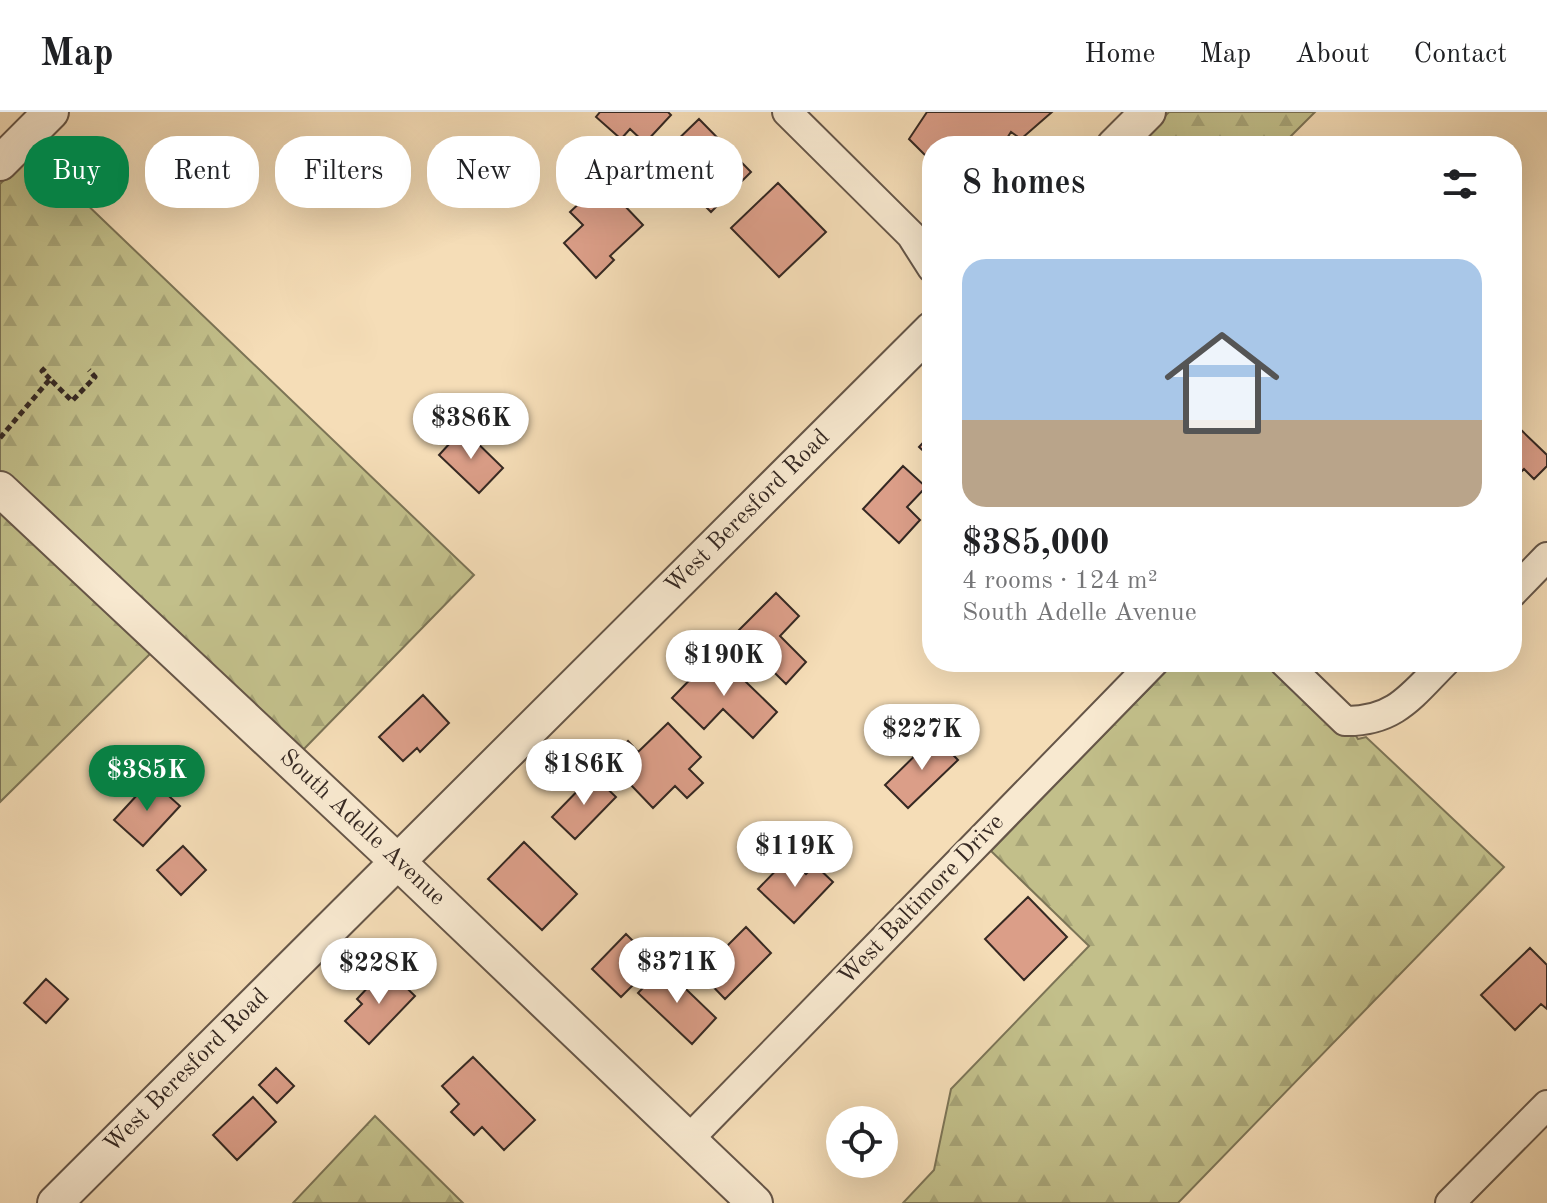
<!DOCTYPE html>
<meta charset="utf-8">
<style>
:root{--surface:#fff;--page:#f6f6f6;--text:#202124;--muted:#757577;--line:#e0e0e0;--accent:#0b8043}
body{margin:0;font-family:"Old Standard TT",serif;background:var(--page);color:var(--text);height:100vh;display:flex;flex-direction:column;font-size:30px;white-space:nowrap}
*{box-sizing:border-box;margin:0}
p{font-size:26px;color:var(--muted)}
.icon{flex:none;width:44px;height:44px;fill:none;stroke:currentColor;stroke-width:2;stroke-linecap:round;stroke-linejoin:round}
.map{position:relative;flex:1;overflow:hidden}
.drawer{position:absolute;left:922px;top:24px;width:600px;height:536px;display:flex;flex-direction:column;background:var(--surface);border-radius:32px;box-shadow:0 8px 32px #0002}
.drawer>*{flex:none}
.guide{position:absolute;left:24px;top:24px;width:760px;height:72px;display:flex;gap:16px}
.controls{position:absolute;left:826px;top:994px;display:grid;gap:16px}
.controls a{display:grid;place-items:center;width:72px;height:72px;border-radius:50%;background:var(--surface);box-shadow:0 8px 32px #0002;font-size:40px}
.price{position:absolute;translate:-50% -68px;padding:0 18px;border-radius:28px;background:#fff;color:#222;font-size:26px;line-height:52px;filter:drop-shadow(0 2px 4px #0008)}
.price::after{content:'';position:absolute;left:50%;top:48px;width:24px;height:18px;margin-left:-12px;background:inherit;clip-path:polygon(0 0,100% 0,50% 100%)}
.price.on{background:var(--accent);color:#fff}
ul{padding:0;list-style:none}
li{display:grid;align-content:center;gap:16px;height:424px;padding:0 40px}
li+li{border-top:2px solid var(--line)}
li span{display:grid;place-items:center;height:248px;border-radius:24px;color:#555}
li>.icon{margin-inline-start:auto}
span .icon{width:144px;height:144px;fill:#fffc;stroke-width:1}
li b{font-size:34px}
h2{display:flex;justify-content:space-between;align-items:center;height:96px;padding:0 40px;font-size:34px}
.pill{padding:0 28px;border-radius:32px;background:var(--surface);box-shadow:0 8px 32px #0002;font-size:28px;line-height:72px}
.pill.on{background:var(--accent);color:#fff}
header{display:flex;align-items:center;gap:48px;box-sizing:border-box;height:112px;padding:0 40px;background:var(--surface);border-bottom:2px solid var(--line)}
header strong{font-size:38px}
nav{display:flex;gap:44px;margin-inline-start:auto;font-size:28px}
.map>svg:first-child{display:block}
</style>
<header>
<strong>Map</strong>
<nav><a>Home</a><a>Map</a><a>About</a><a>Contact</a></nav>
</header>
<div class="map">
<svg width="1547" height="1091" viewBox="0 0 1547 1091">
<defs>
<pattern id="forest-firs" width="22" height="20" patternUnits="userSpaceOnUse" patternTransform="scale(2)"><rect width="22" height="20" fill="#c2bf8a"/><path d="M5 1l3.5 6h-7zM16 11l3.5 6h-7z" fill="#a7a477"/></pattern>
</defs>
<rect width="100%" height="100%" fill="#f5ddb7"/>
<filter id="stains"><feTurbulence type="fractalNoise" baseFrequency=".0025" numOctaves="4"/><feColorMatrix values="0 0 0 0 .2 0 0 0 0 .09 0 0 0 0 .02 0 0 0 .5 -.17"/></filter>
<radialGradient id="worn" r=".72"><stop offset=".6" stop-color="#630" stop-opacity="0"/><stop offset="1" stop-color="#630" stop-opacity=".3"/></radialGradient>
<!-- forest -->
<path fill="url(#forest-firs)" stroke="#7c7456" stroke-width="2" d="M1169,0h146l-34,34h-146z
M32,40l442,423 -173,177 -301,-281v-287z
M0,395l153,144 -153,151z
M1175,550h90l71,69 10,4 10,1 2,3 8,-2 138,130 -326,336h-275l31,-33 17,-81 138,-143 -98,-95z
M375,1004l88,87h-170z"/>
<!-- building -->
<path fill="#db9e88" stroke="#362923" stroke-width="2" d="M600,0h68l3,3 -26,28 -15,-14 -9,10 -25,-22z
M927,0h125l-31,27 -10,-7 -9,14h-70v16l-23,-23z
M699,7l52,53 -40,40 -25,-25 8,-8 -28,-28z
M602,70l41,43 -33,31 4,4 -18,18 -32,-35 19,-18 -13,-13z
M778,71l48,49 -47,45 -48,-49z
M1517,314l30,29v11l-13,13 -10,-10 -12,12v-50z
M463,317l40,39 -24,25 -40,-38z
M932,321v26l-13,-12z
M903,354l23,21 -19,20 13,13 -21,23 -36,-34z
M776,481l23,23 -19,20 26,26 -20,22 -51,-50z
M716,541l61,59 -24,26 -30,-29 -19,20 -32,-31z
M423,583l26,28 -29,29 -3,-4 -14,13 -24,-24z
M668,611l33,34 -12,12 14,14 -16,15 -12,-12 -22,22 -45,-47 20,-20 10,11z
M935,624l23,24 -50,48 -23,-23z
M593,663l23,22 -41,42 -23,-22z
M151,668l29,26 -37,40 -29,-26z
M524,730l53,52 -35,36 -54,-51z
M183,734l23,24 -25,25 -24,-25z
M789,745l17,17 9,-9 18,17 -39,41 -36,-34z
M1028,785l39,40 -43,43 -39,-41z
M746,815l25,26 -46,46 -25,-26z
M626,822l29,29 -34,34 -29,-28z
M1530,836l17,17v44l-6,-5 -26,26 -34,-35z
M663,855l53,51 -24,26 -54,-51z
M386,856l29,28 -46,48 -24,-23 17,-17 -5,-5z
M46,867l22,20 -22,24 -22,-20z
M473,945l62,63 -31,30 -22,-23 -8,8 -23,-23 8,-8 -17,-18z
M276,956l18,18 -17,17 -18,-18z
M253,985l23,25 -39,38 -24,-25z"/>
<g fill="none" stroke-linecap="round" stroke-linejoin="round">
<defs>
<path id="minor" d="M787,0l124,123 21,33
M1512,481l35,-36
M1284,550l61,59c50,1 67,-26 100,-59
M689,1027l465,-477
M1450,1091l97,-98"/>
<path id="tertiary" d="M1114,34l34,-34
M0,51l51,-51
M0,377l397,372 358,342
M55,1091l877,-874"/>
</defs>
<!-- minor casing -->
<use href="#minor" stroke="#665648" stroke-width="32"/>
<!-- tertiary casing -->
<use href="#tertiary" stroke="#665648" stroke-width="38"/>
<!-- path -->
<path stroke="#362923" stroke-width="5" stroke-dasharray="6 4" stroke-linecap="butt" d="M45,256l-3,3 8,8
M0,326l50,-59 22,22 23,-24 -6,-7"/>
<!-- minor -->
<use href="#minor" stroke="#f8e9d0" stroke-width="28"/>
<!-- tertiary -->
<use href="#tertiary" stroke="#f8e9d0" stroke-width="34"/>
</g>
<g text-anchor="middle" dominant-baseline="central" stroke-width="7" stroke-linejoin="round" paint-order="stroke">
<!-- street labels -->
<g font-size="24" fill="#362923" stroke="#f8e9d0">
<text transform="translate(748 400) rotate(-45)">West Beresford Road</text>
<text transform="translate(362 716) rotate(43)">South Adelle Avenue</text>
<text transform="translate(922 788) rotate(-46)">West Baltimore Drive</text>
<text transform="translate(187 959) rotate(-45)">West Beresford Road</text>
</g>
</g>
<rect width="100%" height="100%" filter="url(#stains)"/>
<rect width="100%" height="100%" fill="url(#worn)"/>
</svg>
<div class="controls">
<a><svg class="icon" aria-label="locate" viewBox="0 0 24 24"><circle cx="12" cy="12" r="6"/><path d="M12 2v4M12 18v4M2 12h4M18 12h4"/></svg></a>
</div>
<b class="price" style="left:471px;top:349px">$386K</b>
<b class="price" style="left:724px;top:586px">$190K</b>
<b class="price" style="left:922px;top:660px">$227K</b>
<b class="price" style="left:584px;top:695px">$186K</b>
<b class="price on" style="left:147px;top:701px">$385K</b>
<b class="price" style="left:795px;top:777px">$119K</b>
<b class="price" style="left:677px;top:893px">$371K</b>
<b class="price" style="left:379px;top:894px">$228K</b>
<div class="guide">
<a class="pill on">Buy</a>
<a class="pill">Rent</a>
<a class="pill">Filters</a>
<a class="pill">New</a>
<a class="pill">Apartment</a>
</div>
<section class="drawer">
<h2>8 homes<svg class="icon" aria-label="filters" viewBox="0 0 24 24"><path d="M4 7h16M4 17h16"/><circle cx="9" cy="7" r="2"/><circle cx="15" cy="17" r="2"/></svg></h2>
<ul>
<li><span style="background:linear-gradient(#a9c7e8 65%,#b9a48a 0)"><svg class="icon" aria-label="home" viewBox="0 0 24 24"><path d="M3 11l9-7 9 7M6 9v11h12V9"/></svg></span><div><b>$385,000</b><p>4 rooms · 124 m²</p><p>South Adelle Avenue</p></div></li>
</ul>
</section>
</div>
